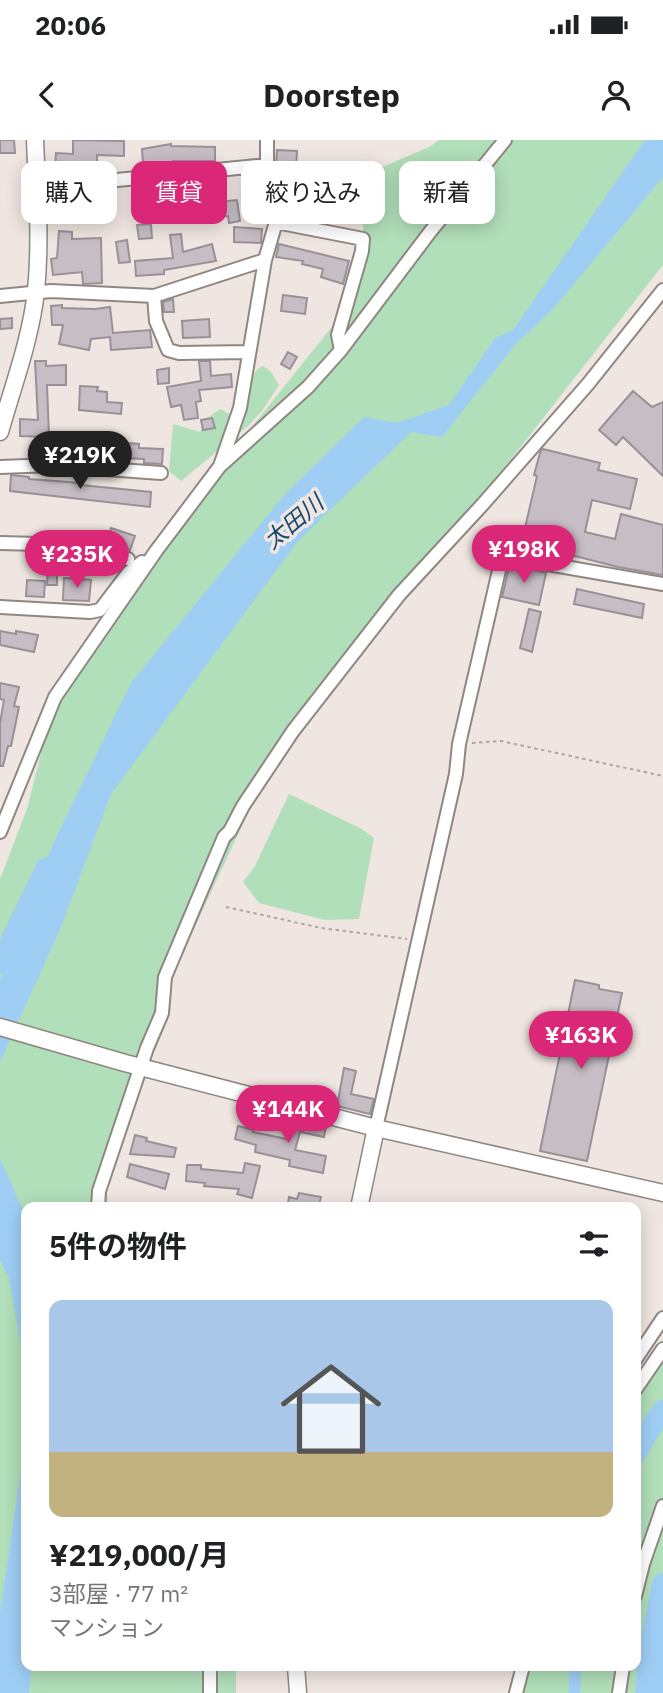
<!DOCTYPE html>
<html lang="ja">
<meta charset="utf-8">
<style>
:root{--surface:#fff;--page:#f6f6f6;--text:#202124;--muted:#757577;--accent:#db2777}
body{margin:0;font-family:"IBM Plex Sans","Noto Sans JP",sans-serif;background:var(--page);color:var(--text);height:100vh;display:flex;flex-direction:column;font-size:26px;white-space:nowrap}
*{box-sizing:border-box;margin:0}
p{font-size:23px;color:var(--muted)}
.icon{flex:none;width:38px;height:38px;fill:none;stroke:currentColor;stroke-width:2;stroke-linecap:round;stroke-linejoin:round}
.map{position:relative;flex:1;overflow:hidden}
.drawer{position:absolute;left:21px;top:1062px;width:620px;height:469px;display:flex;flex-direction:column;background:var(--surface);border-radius:14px;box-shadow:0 4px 18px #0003}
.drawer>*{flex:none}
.guide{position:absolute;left:21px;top:21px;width:621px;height:63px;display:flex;gap:14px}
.price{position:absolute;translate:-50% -60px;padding:0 16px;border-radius:24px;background:var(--accent);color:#fff;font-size:23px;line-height:46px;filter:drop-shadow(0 2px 4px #0008)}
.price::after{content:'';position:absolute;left:50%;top:42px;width:21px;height:16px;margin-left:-10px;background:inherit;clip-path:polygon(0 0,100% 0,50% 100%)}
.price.on{background:#222;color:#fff}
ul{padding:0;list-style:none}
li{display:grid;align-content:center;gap:14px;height:371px;padding:0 28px}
li span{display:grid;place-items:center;height:217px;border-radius:14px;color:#555}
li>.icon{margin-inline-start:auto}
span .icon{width:126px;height:126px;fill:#fffc;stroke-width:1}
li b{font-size:30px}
h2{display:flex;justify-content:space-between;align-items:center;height:84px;padding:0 28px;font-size:30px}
.chip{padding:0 24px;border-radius:14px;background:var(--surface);box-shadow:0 4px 18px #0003;font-size:24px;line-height:63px}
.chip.on{background:var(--accent);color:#fff}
.status{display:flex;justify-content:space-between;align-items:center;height:49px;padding:0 35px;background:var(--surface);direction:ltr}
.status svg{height:19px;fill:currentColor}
header{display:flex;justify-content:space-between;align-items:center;height:91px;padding:0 28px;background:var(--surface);font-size:32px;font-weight:700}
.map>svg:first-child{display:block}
</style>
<div class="status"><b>20:06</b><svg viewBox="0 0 49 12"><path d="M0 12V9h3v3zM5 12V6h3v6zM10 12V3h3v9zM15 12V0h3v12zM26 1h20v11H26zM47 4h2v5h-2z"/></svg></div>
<header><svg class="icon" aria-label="back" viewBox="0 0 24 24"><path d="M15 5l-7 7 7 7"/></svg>Doorstep<svg class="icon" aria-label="person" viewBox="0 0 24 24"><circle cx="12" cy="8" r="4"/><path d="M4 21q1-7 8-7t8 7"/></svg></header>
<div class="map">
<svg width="663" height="1553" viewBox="0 0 663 1553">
<rect width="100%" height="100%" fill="#f0e6e1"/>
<!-- green -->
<path fill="#b1dfb9" d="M439,0h224v125l-394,503 -111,238 -52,170 2,31 -82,1v458h210v27h-236v-814l27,-70 28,-112 141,-200 150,-188 17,-29 -14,17 17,-42 -4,-38 7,-31 11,-18 49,-21z
M263,226l8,6 8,13 -17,26 -14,15 -67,55 -12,-10 4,-47 27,8 9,-15 11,-8 12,6c6,-14 18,-44 31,-49z
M289,654l71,34 14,10 -15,81 -34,1 -66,-17 -16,-21 12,-16z
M663,1206v347h-43l4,-27h11v-278z
M523,1526h99l-3,27h-102z"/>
<!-- water -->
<path fill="#9fcef5" d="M645,0h18v37l-109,131 -38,36 -74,93 -31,-5 -113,109 -187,253 -50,133 -61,135v-82l53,-136 78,-161 155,-190 78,-76 33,6 52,-18 46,-67 18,-8z
M0,1018l26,59v157l-17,-96 -9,-18z
M663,1273v15l-28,47v-21z
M26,1295v231h6l-3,27h-29v-79z
M663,1443v110h-18l7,-59z
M569,1526h12l-1,27h-11z"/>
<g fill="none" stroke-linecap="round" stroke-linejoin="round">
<!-- river -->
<path stroke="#9fcef5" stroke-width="21" d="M0,823l46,-95
M635,1311l28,-41
M646,1553l2,-38 15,-72"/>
</g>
<!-- building -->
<path fill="#c6bec4" stroke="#989197" stroke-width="2" d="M0,0h14l1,13h-15z
M73,0l51,1v15l-27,-1v16h-14v-3h-28l1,-15 17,1z
M171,4v2l44,1v14h-42l1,5 -11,1 -1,-5 -19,2 -1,-15z
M277,10l20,1 -1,18 -20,-1z
M204,40l2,23 31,-3 3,21 -11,2 -1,-7 -29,1 -6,-36z
M330,41l12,4 -4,11 -11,-3z
M91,51l1,7h8v15l-29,2 -3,-14 11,-2 -1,-6z
M281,56h45v16h-23v6l-18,-3z
M151,84l1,14 -13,1 -2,-14z
M234,87l28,2 -1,14 -27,-1z
M59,91l13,1v7l29,-1 1,45 -19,1 -1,-12 -29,3 -2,-16 6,-1z
M181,94l2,18 29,-8 4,17 -52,9v4l-28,2 -1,-15 38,-3 -3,-23z
M127,100l3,22 -11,1 -3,-21z
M279,104l70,17 -6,23 -22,-7 2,-8 -21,-5 1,-3 -27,-4z
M283,155l24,3 -2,16 -24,-3z
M173,159l1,13h-10l-1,-10z
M62,165v3l33,1 15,-2 3,26 37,-3 2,17 -41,3 -1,-13 -19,2 -2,11 -30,-6 4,-19h-11l-1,-19z
M12,178v10l-12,1v-10z
M209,179l1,18 -27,1 -1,-17z
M288,212l9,5 -7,12 -9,-5z
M35,221h11v5l20,-1v20h-19l2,52 -29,-1v-17l18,1z
M199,221h11l1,15 20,-2 1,13 -33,3 2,11 -5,1 2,16 -14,2 -3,-15 -10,2 -4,-20 34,-6z
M169,228v15l-11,1 -1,-14z
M80,246l18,1 -1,4 10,1v10l15,1 -1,11 -42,-4z
M633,251l19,16 11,-5v74l-40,-39 -7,8 -17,-15z
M212,278l3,10 -12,2 -2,-10z
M52,295l63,3v4l24,2v4l24,1 -1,15 -18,-1v-4l-24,-1v-4l-69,-4z
M543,309l57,14 -2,7 39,9 -7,30 -38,-9 -7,32 30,7 6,-25 42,11v50l-45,-8 -55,-14 1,-4 -10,-2 3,-12 -32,-7 12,-52 -3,-1 6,-22z
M11,335l18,2v2l52,4v2l70,7 -1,15 -140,-16z
M111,388l24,8 -5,14 -23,-8z
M95,419l20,5 -4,10 -19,-7z
M510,424l36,9 -7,32 -37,-8z
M48,429l9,1v15h-10z
M64,438l27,2 -2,21 -26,-1z
M27,440l18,1 -1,16 -18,-1z
M577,449l67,15 -2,14 -68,-14z
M529,469l12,3 -9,40 -12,-4z
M0,491l16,3v-3l22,4 -4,17 -34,-7z
M0,543l19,4 -5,19 5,1 -8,39h-3l-5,20h-3v-43l4,-23 -4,-1z
M575,840l24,5v4l23,4 -35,168 -47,-10z
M344,928l12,3 -5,23 23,5 -4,15 -33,-8z
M293,977l33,9 -2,11 -24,-5 -5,18 31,6 -3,17 -34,-7 1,-6 -35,-8 1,-7 -21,-6 3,-13 16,4 -1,2 34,7z
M135,995l12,3 -1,3 30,7 -2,9 -44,-3z
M245,1023l15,3 -8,32 -15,-4 2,-5 -35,-3 1,-3 -19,-2 1,-16h14v4l42,4z
M130,1024l39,10 -4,15 -38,-12z
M299,1053l22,4 -3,11h-31l2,-11 8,2z"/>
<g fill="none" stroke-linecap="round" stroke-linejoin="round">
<defs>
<path id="street" d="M37,48l230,-23
M276,82l87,17 -1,12 -24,84 3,15
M0,156l51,-5 103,5 111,-36
M154,156l2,25 12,29 11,3 69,-1
M220,326l20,-58 25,-148 11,-38 -9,-57v-25
M0,327l52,-2 109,8
M0,403l77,2 51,14
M0,467l90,5 10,-2 28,-37 14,-11
M0,692l55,-135 101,-146 64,-85 88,-79 33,-37 89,-118 75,-92
M376,988l80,-354 3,-30 44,-191 39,10 121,21
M98,1068l1,-17 48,-143 15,-35 3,-36 59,-140 6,-6 13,-25 50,-75 106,-136 84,-91 105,-120 75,-94
M635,1220l28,-42
M635,1250l28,-41
M635,1456l8,-32 20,-58
M210,1526v27
M516,1553l7,-27
M619,1553l4,-27"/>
<path id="secondary" d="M0,292c13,-46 31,-94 36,-141 5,-50 1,-101 -1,-151
M0,887l125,36 251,65 287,65
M359,1068l17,-80
M296,1526l2,27"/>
</defs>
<!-- street casing -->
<use href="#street" stroke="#8f8782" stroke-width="16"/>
<!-- secondary casing -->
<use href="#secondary" stroke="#8f8782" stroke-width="19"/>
<!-- path -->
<path stroke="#ada6a2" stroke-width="2" stroke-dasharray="3.5 3.5" stroke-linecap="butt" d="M472,603l29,-2 162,35
M226,767l95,21 86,11"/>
<!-- street -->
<use href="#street" stroke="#fff" stroke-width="12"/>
<!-- secondary -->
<use href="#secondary" stroke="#fff" stroke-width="16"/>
</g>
<g text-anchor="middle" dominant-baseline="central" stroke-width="7" stroke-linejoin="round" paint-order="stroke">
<!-- water labels -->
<g font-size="23" font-style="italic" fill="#15496f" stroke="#f0e6e1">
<text transform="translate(293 381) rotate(-40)">太田川</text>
</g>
</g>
</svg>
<b class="price on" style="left:80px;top:351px">¥219K</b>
<b class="price" style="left:524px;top:445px">¥198K</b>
<b class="price" style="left:77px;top:450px">¥235K</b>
<b class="price" style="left:581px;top:931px">¥163K</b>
<b class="price" style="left:288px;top:1005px">¥144K</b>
<div class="guide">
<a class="chip">購入</a>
<a class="chip on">賃貸</a>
<a class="chip">絞り込み</a>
<a class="chip">新着</a>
</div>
<section class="drawer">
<h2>5件の物件<svg class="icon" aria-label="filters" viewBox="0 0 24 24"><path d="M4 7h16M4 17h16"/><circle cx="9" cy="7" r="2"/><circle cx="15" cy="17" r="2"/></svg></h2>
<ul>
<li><span style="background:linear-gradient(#a9c7e8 70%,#c2b280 0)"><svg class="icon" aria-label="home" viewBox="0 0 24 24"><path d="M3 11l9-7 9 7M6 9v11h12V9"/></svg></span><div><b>¥219,000/月</b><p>3部屋 · 77 m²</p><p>マンション</p></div></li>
</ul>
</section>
</div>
